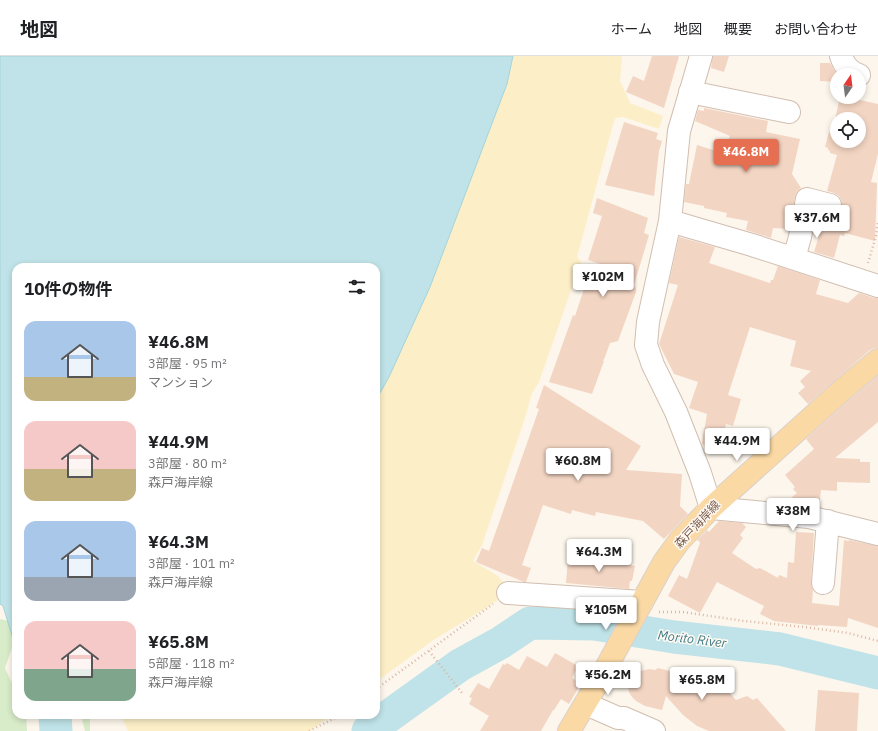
<!DOCTYPE html>
<html lang="ja">
<meta charset="utf-8">
<style>
:root{--surface:#fff;--page:#f2f2f2;--text:#202124;--muted:#757577;--line:#e0e0e0;--accent:#e76f51}
body{margin:0;font-family:"IBM Plex Sans","Noto Sans JP",sans-serif;background:var(--page);color:var(--text);height:100vh;display:flex;flex-direction:column;font-size:15px;white-space:nowrap}
*{box-sizing:border-box;margin:0}
p{font-size:13px;color:var(--muted)}
.icon{flex:none;width:22px;height:22px;fill:none;stroke:currentColor;stroke-width:2;stroke-linecap:round;stroke-linejoin:round}
.map{position:relative;flex:1;overflow:hidden}
.details{position:absolute;left:12px;top:207px;width:368px;height:456px;display:flex;flex-direction:column;background:var(--surface);border-radius:12px;box-shadow:0 2px 6px #0003}
.details>*{flex:none}
.needle{width:26px;rotate:14deg}
.fabs{position:absolute;left:830px;top:12px;display:grid;gap:8px}
.fabs a{display:grid;place-items:center;width:36px;height:36px;border-radius:50%;background:var(--surface);box-shadow:0 2px 6px #0003;font-size:20px}
.price{position:absolute;translate:-50% -34px;padding:0 9px;border-radius:4px;background:#fff;color:#222;font-size:13px;line-height:26px;filter:drop-shadow(0 1px 2px #0008)}
.price::after{content:'';position:absolute;left:50%;top:24px;width:12px;height:9px;margin-left:-6px;background:inherit;clip-path:polygon(0 0,100% 0,50% 100%)}
.price.on{background:var(--accent);color:#fff}
ul{padding:0;list-style:none}
li{display:flex;align-items:center;gap:12px;height:100px;padding:0 12px}
li span{display:grid;place-items:center;flex:none;width:112px;height:80px;border-radius:12px;color:#555}
li>.icon{margin-inline-start:auto}
span .icon{width:48px;height:48px;fill:#fffc;stroke-width:1}
li b{font-size:17px}
h2{display:flex;justify-content:space-between;align-items:center;height:48px;padding:0 12px;font-size:17px}
header{display:flex;align-items:center;gap:24px;box-sizing:border-box;height:56px;padding:0 20px;background:var(--surface);border-bottom:1px solid var(--line)}
header strong{font-size:19px}
nav{display:flex;gap:22px;margin-inline-start:auto;font-size:14px}
.map>svg:first-child{display:block}
</style>
<header>
<strong>地図</strong>
<nav><a>ホーム</a><a>地図</a><a>概要</a><a>お問い合わせ</a></nav>
</header>
<div class="map">
<svg width="878" height="675" viewBox="0 0 878 675">
<rect width="100%" height="100%" fill="#fdf6ec"/>
<!-- green -->
<path fill="#d8ecc9" d="M0,563l13,3 1,20 -9,26 11,24v23h10l1,16h-27z
M81,659h9v16h-5z"/>
<!-- sand -->
<path fill="#fcefc7" d="M484,0h138l-2,25 10,22 33,13 -4,13 -36,-12 -7,1 -2,3 -37,136 4,5 -42,120 -7,11 -6,22 -44,130 -9,16 25,15 5,6v9l-4,8 -15,10 -52,32 -56,41v-364z
M121,659h210l-21,16h-182z"/>
<!-- water -->
<path fill="#bfe3e8" stroke="#a5d3da" d="M0,0h513l-6,28 -77,203 -41,90 -13,23v-133h-360v374l-2,1 -11,-36 -3,-2z"/>
<g fill="none" stroke-linecap="round" stroke-linejoin="round">
<!-- river -->
<path stroke="#bfe3e8" stroke-width="33" d="M55,659l1,16
M368,675l92,-66 40,-22 30,-20 64,1 80,13 106,12 98,24"/>
</g>
<!-- building -->
<path fill="#f3d5c3" fill-rule="evenodd" d="M652,0h27l-15,52 -38,-16 7,-16 11,5z
M713,0h16l-5,16 -13,-4z
M820,7h10l7,12v7l-17,-1z
M840,41h6l32,7v50l-7,28 6,1 -2,58 -30,-8 -1,3 -4,-1 -6,23 -20,-6 6,-20 -6,-1 3,-17 1,1 2,3 1,-2 6,1h6l6,-3 3,-6v-6l-3,-6 -5,-3 -7,-2 10,-36 -7,-2v-2l-2,-1v-2l-3,-1 4,-15 3,1zM837,63h22v22h-22z
M704,52l64,13 -2,11 34,7 -8,35 9,14 -4,3 -2,6 -6,32 -16,-1 -2,10 -25,-8 2,-9 -22,-4 1,-4 -23,-5v-2l-20,-4 2,-18h3l8,-39 26,8 7,-17 -35,-15 3,-11 6,1z
M624,66l34,11 -2,6 6,2 -3,10 -5,45 -49,-11z
M597,142l51,20 -4,15 5,2 -15,50 2,4v3l-18,49 -8,2 -5,14 -2,4h1l-12,33 -43,-12 24,-67 2,1 9,-27 3,-3 32,-16 -31,-10 14,-44 -9,-3z
M679,181l36,10 -6,16 61,20 1,-3h2l5,-14 42,14 -4,14 32,9 11,-10 15,5h4v50h-3l-5,2 -62,54 -10,-11 7,-6 -5,-6 11,-10 -21,-5 6,-25 -46,-14 -22,68 13,4 -8,27 -7,-2 -6,25 -17,-4 -1,-2 5,-29 -18,-6 9,-26 -24,-8 -15,-30 19,-59 -9,-2z
M878,320v46l-43,36 25,1v3h10v21l-33,-1v9l-16,-1 -2,17 -9,-2 -12,-2 -6,-6 5,-4 -4,-4 2,-2 -10,-12 29,-26 -8,-10 43,-39z
M544,329l97,61 -15,24 56,4 -2,32 8,8 -24,25 -21,-18 -47,-9 -1,4 -23,-6 -1,4 -28,-9 -21,60 9,3 -5,14h-2l-48,-20 6,-14 7,3 50,-142 -3,-1z
M719,465l23,2 4,4 -6,8 3,3 -11,15 24,16 4,-1 18,10 1,-3 8,3 1,-16 6,1 2,-31 18,1 -3,49 2,8 -1,13 27,3 5,-66 5,1v-1l29,6v82l-30,-10 -1,9 -29,-2v1l-44,-5 -14,-7 4,-8 -47,-24 -17,31 -32,-17 11,-21 8,4 13,-36v-1l-3,-2 10,-10 2,2z
M568,502l42,3 25,5 -3,15h-2l-1,8 -63,-6z
M555,597l23,13 -6,12 6,4 -1,2 3,1 -11,19 -8,-5 -7,11h-1l-12,21h-61l9,-15 -20,-12 3,-6 -3,-1 9,-14 11,6 14,-25 2,1 2,-2 12,7 8,-14 20,11z
M658,612l27,7 5,-5 2,2 12,-4 10,12 2,-2 20,22 11,-4 6,4 4,-2 29,33h-77l-12,-5 -14,-11 -17,-19 -4,14 -17,-4 -9,-5 -4,-4 -3,-5 -1,-6 1,-5 4,-5 4,-4 12,-3 6,1z
M818,634l41,3 -2,38h-42z"/>
<g fill="none" stroke-linecap="round" stroke-linejoin="round">
<defs>
<path id="minor" d="M701,0l-22,75 -9,90 -22,101 -2,23 7,20 23,47 24,61 11,35 98,9 69,17
M841,0c3,9 8,16 18,19
M690,36l99,20
M670,165l82,24 126,41
M794,202l6,-21 7,-38 23,6
M823,527l5,-62
M508,537l134,9
M586,648l32,14h6l30,13"/>
<path id="major" d="M569,675l32,-54 63,-115 16,-22 31,-32 130,-117 37,-31"/>
</defs>
<!-- minor casing -->
<use href="#minor" stroke="#d1beb0" stroke-width="24"/>
<!-- major casing -->
<use href="#major" stroke="#dad1cd" stroke-width="24"/>
<!-- path -->
<path stroke="#d9b8a5" stroke-width="2.5" stroke-dasharray="1 3" stroke-linecap="butt" d="M868,207l8,-27 2,-14
M659,556h24l61,9 60,6 44,6 30,8
M429,595l33,42
M376,633l117,-85
M309,675l26,-13 5,-3"/>
<!-- minor -->
<use href="#minor" stroke="#fff" stroke-width="22"/>
<!-- major -->
<use href="#major" stroke="#fbd9a5" stroke-width="22"/>
</g>
<g text-anchor="middle" dominant-baseline="central" stroke-width="3" stroke-linejoin="round" paint-order="stroke">
<!-- street labels -->
<g font-size="12" fill="#7a5c4d" stroke="#fffaf3">
<text transform="translate(697 468) rotate(-47)">森戸海岸線</text>
</g>
<!-- water labels -->
<g font-size="13" font-style="italic" fill="#437c86" stroke="#fffaf3">
<text transform="translate(692 583) rotate(7)">Morito River</text>
</g>
</g>
</svg>
<div class="fabs">
<a><svg class="needle" viewBox="-14 -14 28 28"><path d="M0-13l5 13h-10z" fill="#e53935"/><path d="M0 13l5-13h-10z" fill="#757577"/></svg></a>
<a><svg class="icon" aria-label="locate" viewBox="0 0 24 24"><circle cx="12" cy="12" r="6"/><path d="M12 2v4M12 18v4M2 12h4M18 12h4"/></svg></a>
</div>
<b class="price on" style="left:746px;top:117px">¥46.8M</b>
<b class="price" style="left:817px;top:183px">¥37.6M</b>
<b class="price" style="left:603px;top:242px">¥102M</b>
<b class="price" style="left:737px;top:406px">¥44.9M</b>
<b class="price" style="left:578px;top:426px">¥60.8M</b>
<b class="price" style="left:793px;top:476px">¥38M</b>
<b class="price" style="left:599px;top:517px">¥64.3M</b>
<b class="price" style="left:606px;top:575px">¥105M</b>
<b class="price" style="left:608px;top:640px">¥56.2M</b>
<b class="price" style="left:702px;top:645px">¥65.8M</b>
<section class="details">
<h2>10件の物件<svg class="icon" aria-label="filters" viewBox="0 0 24 24"><path d="M4 7h16M4 17h16"/><circle cx="9" cy="7" r="2"/><circle cx="15" cy="17" r="2"/></svg></h2>
<ul>
<li><span style="background:linear-gradient(#a9c7e8 70%,#c2b280 0)"><svg class="icon" aria-label="home" viewBox="0 0 24 24"><path d="M3 11l9-7 9 7M6 9v11h12V9"/></svg></span><div><b>¥46.8M</b><p>3部屋 · 95 m²</p><p>マンション</p></div></li>
<li><span style="background:linear-gradient(#f6c9c9 60%,#c2b280 0)"><svg class="icon" aria-label="home" viewBox="0 0 24 24"><path d="M3 11l9-7 9 7M6 9v11h12V9"/></svg></span><div><b>¥44.9M</b><p>3部屋 · 80 m²</p><p>森戸海岸線</p></div></li>
<li><span style="background:linear-gradient(#a9c7e8 70%,#9aa5b1 0)"><svg class="icon" aria-label="home" viewBox="0 0 24 24"><path d="M3 11l9-7 9 7M6 9v11h12V9"/></svg></span><div><b>¥64.3M</b><p>3部屋 · 101 m²</p><p>森戸海岸線</p></div></li>
<li><span style="background:linear-gradient(#f6c9c9 60%,#7fa58c 0)"><svg class="icon" aria-label="home" viewBox="0 0 24 24"><path d="M3 11l9-7 9 7M6 9v11h12V9"/></svg></span><div><b>¥65.8M</b><p>5部屋 · 118 m²</p><p>森戸海岸線</p></div></li>
</ul>
</section>
</div>
